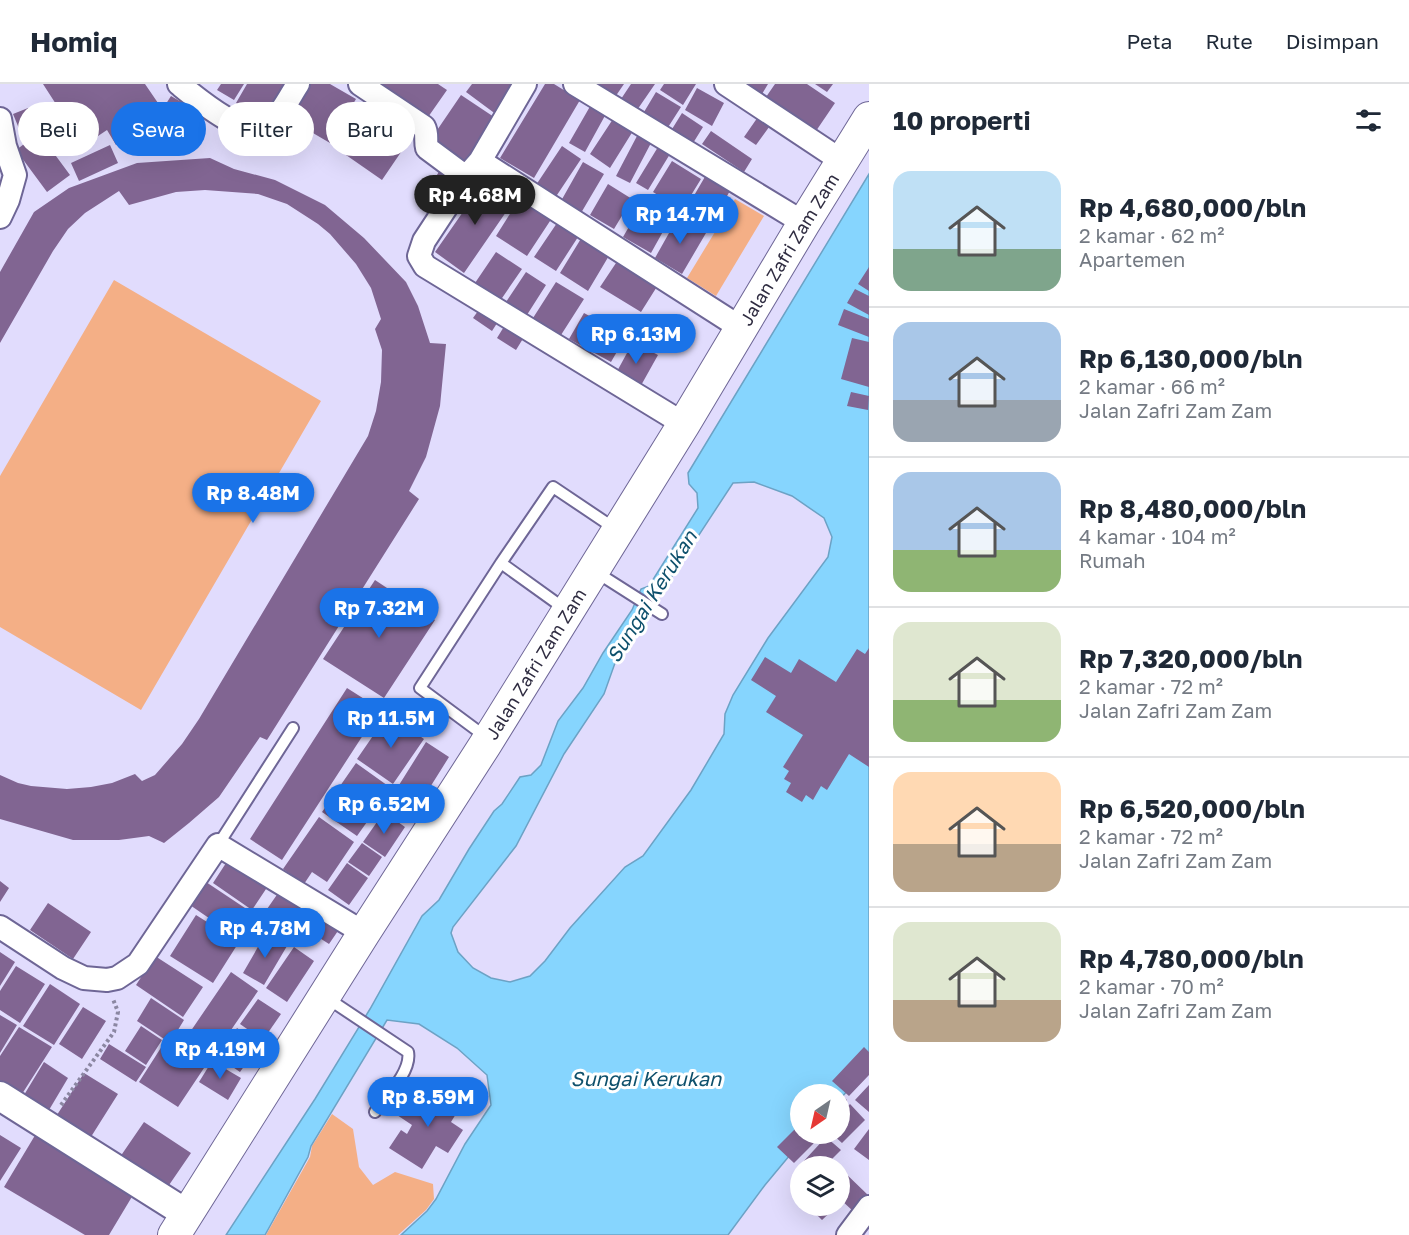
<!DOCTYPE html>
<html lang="id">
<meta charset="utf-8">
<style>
:root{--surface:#fff;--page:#f2f2f3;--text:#1f2937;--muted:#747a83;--line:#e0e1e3;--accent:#1a73e8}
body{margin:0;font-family:"Golos Text",sans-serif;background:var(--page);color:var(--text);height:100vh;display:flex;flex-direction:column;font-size:22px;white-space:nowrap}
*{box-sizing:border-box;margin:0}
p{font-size:20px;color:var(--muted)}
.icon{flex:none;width:33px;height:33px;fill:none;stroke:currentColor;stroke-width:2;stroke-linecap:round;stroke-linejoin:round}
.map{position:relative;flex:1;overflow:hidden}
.drawer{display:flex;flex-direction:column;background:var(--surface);width:540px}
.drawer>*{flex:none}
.hud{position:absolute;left:18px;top:18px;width:570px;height:54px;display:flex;gap:12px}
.needle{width:39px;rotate:214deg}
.controls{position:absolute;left:790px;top:1000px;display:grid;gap:12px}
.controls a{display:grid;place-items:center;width:60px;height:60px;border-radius:50%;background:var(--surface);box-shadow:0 6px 24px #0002;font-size:30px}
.price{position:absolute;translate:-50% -51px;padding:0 14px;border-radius:21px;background:var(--accent);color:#fff;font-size:20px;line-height:39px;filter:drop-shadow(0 2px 3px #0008)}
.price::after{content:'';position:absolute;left:50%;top:36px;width:18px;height:14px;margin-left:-9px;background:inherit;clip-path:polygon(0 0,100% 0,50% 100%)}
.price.current{background:#222;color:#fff}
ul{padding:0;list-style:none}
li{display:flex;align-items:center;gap:18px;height:150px;padding:0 24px}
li+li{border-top:2px solid var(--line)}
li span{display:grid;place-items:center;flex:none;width:168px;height:120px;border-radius:18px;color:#555}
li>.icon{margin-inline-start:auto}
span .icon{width:72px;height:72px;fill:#fffc;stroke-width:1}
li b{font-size:26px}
h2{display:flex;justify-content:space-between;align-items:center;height:72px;padding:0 24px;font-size:26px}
.tag{padding:0 21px;border-radius:27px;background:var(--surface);box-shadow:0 6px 24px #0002;font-size:21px;line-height:54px}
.tag.current{background:var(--accent);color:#fff}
header{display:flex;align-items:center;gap:36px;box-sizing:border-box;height:84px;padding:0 30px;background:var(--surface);border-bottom:2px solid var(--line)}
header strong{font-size:28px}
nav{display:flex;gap:33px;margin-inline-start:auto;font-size:21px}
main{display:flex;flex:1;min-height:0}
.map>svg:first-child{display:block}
</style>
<header>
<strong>Homiq</strong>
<nav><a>Peta</a><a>Rute</a><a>Disimpan</a></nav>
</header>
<main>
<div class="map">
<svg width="869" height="1151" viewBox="0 0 869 1151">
<rect width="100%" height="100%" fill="#e1dcfd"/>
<!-- green -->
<path fill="#f4af86" d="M735,115l29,17 -48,80 -29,-18z
M114,196l207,121 -180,309 -141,-83v-151z
M332,1030l21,15 6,38 14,18 22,-13 38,12 1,15 -8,11 -28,25h-132l44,-78 2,-11z"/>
<!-- water -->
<path fill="#86d5fe" stroke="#6ca2c5" stroke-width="1.5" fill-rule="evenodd" d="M869,90v893l-29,32v-4h-39l-1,48 -35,42 -37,50h-327l26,-24 9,-12 29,-55 26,-39 -4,-30 -30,-27 -38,-24 -32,-4 -76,126 -3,11 -43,78h-39l89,-136 55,-90 52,-93 17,-16 30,-51 25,-38 8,-7 18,-27 11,-2 10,-10 17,-44 25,-33 20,-35 29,-43 9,-21 8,-3 49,-78 -1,-15 -8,-9 -1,-11zM754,398l38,14 32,22 8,19 -4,20 -60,81 -35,57 -8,19 -1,20 -33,56 -48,66 -18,11 -55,61 -25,33 -15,15 -20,6 -19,-4 -18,-10 -15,-16 -7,-19 2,-6 63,-81 48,-92 40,-60 11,-31 118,-180z"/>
<!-- building -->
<path fill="#816592" d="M43,0h102l13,19 -28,19 6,10 -20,13 -9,-15 -24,16z
M221,0h23l-10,16 -17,-10z
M247,0h43l-23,38 -31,-19z
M310,0h20l26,15 -26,44 -41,-24z
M374,0h64l9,6 -21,30z
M472,0h48l-23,31 -31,-23z
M545,0h9l26,16 -46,78 -34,-20z
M596,0h28l-11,16z
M631,0h24l-20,29 -16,-11z
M664,0h32l-13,21 -23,-15z
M745,0h23l-6,10z
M775,0h32l28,19 -19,28 -50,-34z
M815,0h18l-6,8z
M697,4l27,15 -12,23 -27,-16z
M656,8l25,15 -16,25 -24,-15z
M461,11l36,24 -31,47 -37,-24z
M171,12l29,17 -16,25 -29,-17z
M592,19l15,9 -22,40 -16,-9z
M28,24l7,17 -15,6 -7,-17z
M378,24l36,25 -32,47 -36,-25z
M682,29l21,14 -13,21 -21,-14z
M760,30l12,9 -16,22 -12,-8z
M613,35l20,12 -23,37 -20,-14z
M711,47l41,28 -8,13 -42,-28z
M39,49l31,42 -23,17 -31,-42z
M637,52l14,7 -21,40 -14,-7z
M110,61l8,18 -39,18 -8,-18z
M562,62l19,13 -26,39 -19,-13z
M658,63l12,7 -22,36 -12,-7z
M210,74l24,11 41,11 50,25 39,33 42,44 12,24 12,37 16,1 -6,62 -14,51 -17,34 10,8 -152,241 -7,-3 -41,60 -30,26 -25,20 -15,-7 -30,4h-46l-73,-21v-44l18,8 13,3 36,3 24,-2 21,-4 23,-9 7,7 13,-6 27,-31 17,-25 169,-283 8,-25 5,-29 1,-32 -7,-21 6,-10 -10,-31 -15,-24 -26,-30 -12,-10 -31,-20 -29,-10 -53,-4 -29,2 -47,13 -10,-14 -34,22 -17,16 -15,22 -53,92v-71l34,-60 35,-24 68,-25z
M672,77l29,18 -19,31 -29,-18z
M583,78l21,12 -23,39 -20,-12z
M440,86l19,12 -23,35 -18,-11z
M706,91l25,14 -21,37 -25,-15z
M486,95l29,20 -51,74 -29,-21z
M608,100l24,15 -18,30 -24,-14z
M648,110l27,16 -24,43 -28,-16z
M520,114l32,20 -25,38 -31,-20z
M678,133l28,16 -24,41 -27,-16z
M557,139l21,14 -22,34 -22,-14z
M582,153l28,17 -22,37 -28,-18z
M496,168l26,17 -22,32 -25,-18z
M618,176l40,25 -17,27 -41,-25z
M869,183v24l-11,-7z
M526,188l20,13 -21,33 -21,-13z
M556,198l28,17 -23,36 -28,-17z
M855,205l14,7v19l-22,-12z
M483,220l18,13 -9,14 -19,-13z
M844,225l25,10v18l-31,-12z
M584,229l42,23 -15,26 -42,-23z
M505,241l19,12 -8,13 -19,-12z
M852,254l17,4v45l-28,-8z
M633,258l25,13 -19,34 -24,-14z
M851,308l18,4 -1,14 -21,-4z
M375,496l60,40 -51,78 -61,-39z
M869,564v119l-20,-13 -22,36 -6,-4 -8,14 -7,-5 -4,7 -16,-10 5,-9 -7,-4 5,-8 -6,-4 20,-32 -37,-23 10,-16 -25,-16 14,-23 26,16 8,-14 37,23 21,-33 8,5z
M347,604l33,21 -98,151 -32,-21z
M388,630l36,25 -31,45 -36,-25z
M426,658l23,15 -32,51 -23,-15z
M356,679l35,25 -34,48 -35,-24z
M384,728l21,15 -20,30 -22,-15z
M319,733l35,25 -27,40 -15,-10 -8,12 -21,-15z
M362,759l20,14 -13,19 -21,-14z
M228,776l40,26 -16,24 -39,-27z
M347,779l21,15 -19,27 -21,-15z
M203,796l48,32 -16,24 -48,-33z
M0,797l9,7 -9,14z
M283,802l31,21 -24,36 -32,-21z
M48,819l43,29 -18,27 -43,-29z
M317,824l25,17 -13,19 -25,-16z
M196,831l43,27 -26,41 -43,-27z
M266,849l21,13 -23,39 -21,-12z
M294,863l20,14 -27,41 -21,-14z
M0,868l15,10 -15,24z
M155,872l48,31 -20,30 -47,-32z
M16,882l29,18 -25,39 -20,-13v-19z
M231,888l27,19 -45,65 -27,-18z
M50,900l30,20 -26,41 -31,-19z
M151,914l33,22 -14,23 -33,-22z
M258,915l23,15 -18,26 -23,-16z
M83,923l23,14 -24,38 -23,-15z
M0,931l17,10 -17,28z
M141,942l21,14 -16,25 -21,-14z
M19,943l33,20 -30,47 -22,-14v-24z
M237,944l23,16 -20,28 -22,-15z
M164,959l40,25 -26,39 -39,-25z
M109,960l37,23 -10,15 -36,-23z
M864,963l5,5v23l-20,21 -17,-15z
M212,977l29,17 -13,22 -29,-18z
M44,978l24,16 -19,32 -25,-15z
M84,989l34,21 -29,46 -34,-22z
M451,994l16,9 -6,9 -16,-10z
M430,1000l32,20 -11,18 12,8 -15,23 -12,-7 -14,23 -33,-21 12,-18 6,4 5,-9 -15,-10 8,-11 15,9 6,-10 -6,-3z
M869,1001v27l-14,-12z
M833,1004l14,12 -7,8v-13h-13z
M850,1020l15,16 -23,23 -10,-9h8v-20z
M144,1038l47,31 -24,35 -47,-31z
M801,1039v11h22l-29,29 -17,-16z
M869,1045v31l-15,-11z
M37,1048l99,58 -27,45h-24l-81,-48z
M0,1051l21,13 -21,33z
M826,1053l15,13 -17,17h-18l-4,-4z
M840,1084l29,28 -15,16 -14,-13z
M808,1122h29l-15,14z"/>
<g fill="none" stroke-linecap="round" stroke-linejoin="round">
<defs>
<path id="service" d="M501,479l64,46
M596,488l66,42
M486,653l-66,-49 81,-125 52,-76 64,43
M218,761l75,-117
M327,914l81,54c4,19 -22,45 -33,60"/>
<path id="minor" d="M179,0c16,13 69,58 89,42 12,-9 22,-30 30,-42
M360,0l64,43c4,7 1,14 3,21l39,29
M525,0l-45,77 -14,16 -42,64 -5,15 6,10 259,158
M575,0l229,139
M726,0l116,77
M0,35l5,27 10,29 -7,25 -8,17
M480,77l261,167
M0,843l63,41 21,10 23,2 10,-2 21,-14 80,-119 146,88
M848,1151l21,-28"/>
<path id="tertiary" d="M0,1012l187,118"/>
<g id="secondary">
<path id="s1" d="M174,1151l190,-302 121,-188 199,-321 120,-201 65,-105"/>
</g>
</defs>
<!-- service casing -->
<use href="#service" stroke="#6e6696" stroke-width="14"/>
<!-- minor casing -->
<use href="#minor" stroke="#6e6696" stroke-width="26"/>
<!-- tertiary casing -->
<use href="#tertiary" stroke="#6e6696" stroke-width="32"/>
<!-- secondary casing -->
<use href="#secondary" stroke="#6e6696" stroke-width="34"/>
<!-- path -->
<path stroke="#8b87a2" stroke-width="4" stroke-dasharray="3 3" stroke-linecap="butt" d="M61,1021l53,-73 4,-20 -5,-13"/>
<!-- service -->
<use href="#service" stroke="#fff" stroke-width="10"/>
<!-- minor -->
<use href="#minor" stroke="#fff" stroke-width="22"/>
<!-- tertiary -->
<use href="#tertiary" stroke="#fff" stroke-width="28"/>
<!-- secondary -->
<use href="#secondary" stroke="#fff" stroke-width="32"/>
</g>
<g text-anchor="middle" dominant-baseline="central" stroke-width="6" stroke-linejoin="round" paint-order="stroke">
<!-- street labels -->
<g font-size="18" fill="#2f2c41" stroke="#fff">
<text stroke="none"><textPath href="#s1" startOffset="1162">Jalan Zafri Zam Zam</textPath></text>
<text stroke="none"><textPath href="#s1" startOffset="676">Jalan Zafri Zam Zam</textPath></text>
</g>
<!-- water labels -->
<g font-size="20" font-style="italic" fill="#0e506c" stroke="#fff">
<text transform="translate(651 512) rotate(-58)">Sungai Kerukan</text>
<text x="646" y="994">Sungai Kerukan</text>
</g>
</g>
</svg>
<div class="controls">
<a><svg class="needle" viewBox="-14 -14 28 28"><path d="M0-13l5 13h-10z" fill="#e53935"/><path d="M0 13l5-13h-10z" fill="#747a83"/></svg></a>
<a><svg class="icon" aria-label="layers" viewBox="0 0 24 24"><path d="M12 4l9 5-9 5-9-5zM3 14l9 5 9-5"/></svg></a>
</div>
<b class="price current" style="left:475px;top:142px">Rp 4.68M</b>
<b class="price" style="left:680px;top:161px">Rp 14.7M</b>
<b class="price" style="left:636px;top:281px">Rp 6.13M</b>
<b class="price" style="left:253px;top:440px">Rp 8.48M</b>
<b class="price" style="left:379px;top:555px">Rp 7.32M</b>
<b class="price" style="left:391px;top:665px">Rp 11.5M</b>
<b class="price" style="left:384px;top:751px">Rp 6.52M</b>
<b class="price" style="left:265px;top:875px">Rp 4.78M</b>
<b class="price" style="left:220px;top:996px">Rp 4.19M</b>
<b class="price" style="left:428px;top:1044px">Rp 8.59M</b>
<div class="hud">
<a class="tag">Beli</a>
<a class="tag current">Sewa</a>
<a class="tag">Filter</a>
<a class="tag">Baru</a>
</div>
</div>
<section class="drawer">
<h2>10 properti<svg class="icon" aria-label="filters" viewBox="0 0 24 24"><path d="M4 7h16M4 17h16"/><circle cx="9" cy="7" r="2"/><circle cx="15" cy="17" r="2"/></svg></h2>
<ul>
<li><span style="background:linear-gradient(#bfe0f5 65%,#7fa58c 0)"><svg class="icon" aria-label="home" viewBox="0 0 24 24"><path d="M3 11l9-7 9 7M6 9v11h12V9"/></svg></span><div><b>Rp 4,680,000/bln</b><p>2 kamar · 62 m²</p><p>Apartemen</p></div></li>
<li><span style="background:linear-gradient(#a9c7e8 65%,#9aa5b1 0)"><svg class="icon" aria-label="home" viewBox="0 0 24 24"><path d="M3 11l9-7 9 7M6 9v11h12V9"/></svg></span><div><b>Rp 6,130,000/bln</b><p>2 kamar · 66 m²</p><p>Jalan Zafri Zam Zam</p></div></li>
<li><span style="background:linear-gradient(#a9c7e8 65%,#8fb573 0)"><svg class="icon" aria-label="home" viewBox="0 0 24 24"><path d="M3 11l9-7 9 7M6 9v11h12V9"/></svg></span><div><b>Rp 8,480,000/bln</b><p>4 kamar · 104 m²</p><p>Rumah</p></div></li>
<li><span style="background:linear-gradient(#dfe7d0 65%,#8fb573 0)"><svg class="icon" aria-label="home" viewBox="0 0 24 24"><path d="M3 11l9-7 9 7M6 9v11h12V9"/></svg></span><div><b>Rp 7,320,000/bln</b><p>2 kamar · 72 m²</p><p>Jalan Zafri Zam Zam</p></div></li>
<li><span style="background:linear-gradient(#ffd9b3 60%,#b9a48a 0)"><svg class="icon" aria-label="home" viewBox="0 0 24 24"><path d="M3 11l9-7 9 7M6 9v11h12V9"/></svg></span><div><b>Rp 6,520,000/bln</b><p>2 kamar · 72 m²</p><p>Jalan Zafri Zam Zam</p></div></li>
<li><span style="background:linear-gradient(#dfe7d0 65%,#b9a48a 0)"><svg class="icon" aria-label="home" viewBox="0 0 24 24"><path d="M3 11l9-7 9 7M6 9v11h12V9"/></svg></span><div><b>Rp 4,780,000/bln</b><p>2 kamar · 70 m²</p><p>Jalan Zafri Zam Zam</p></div></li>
</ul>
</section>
</main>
